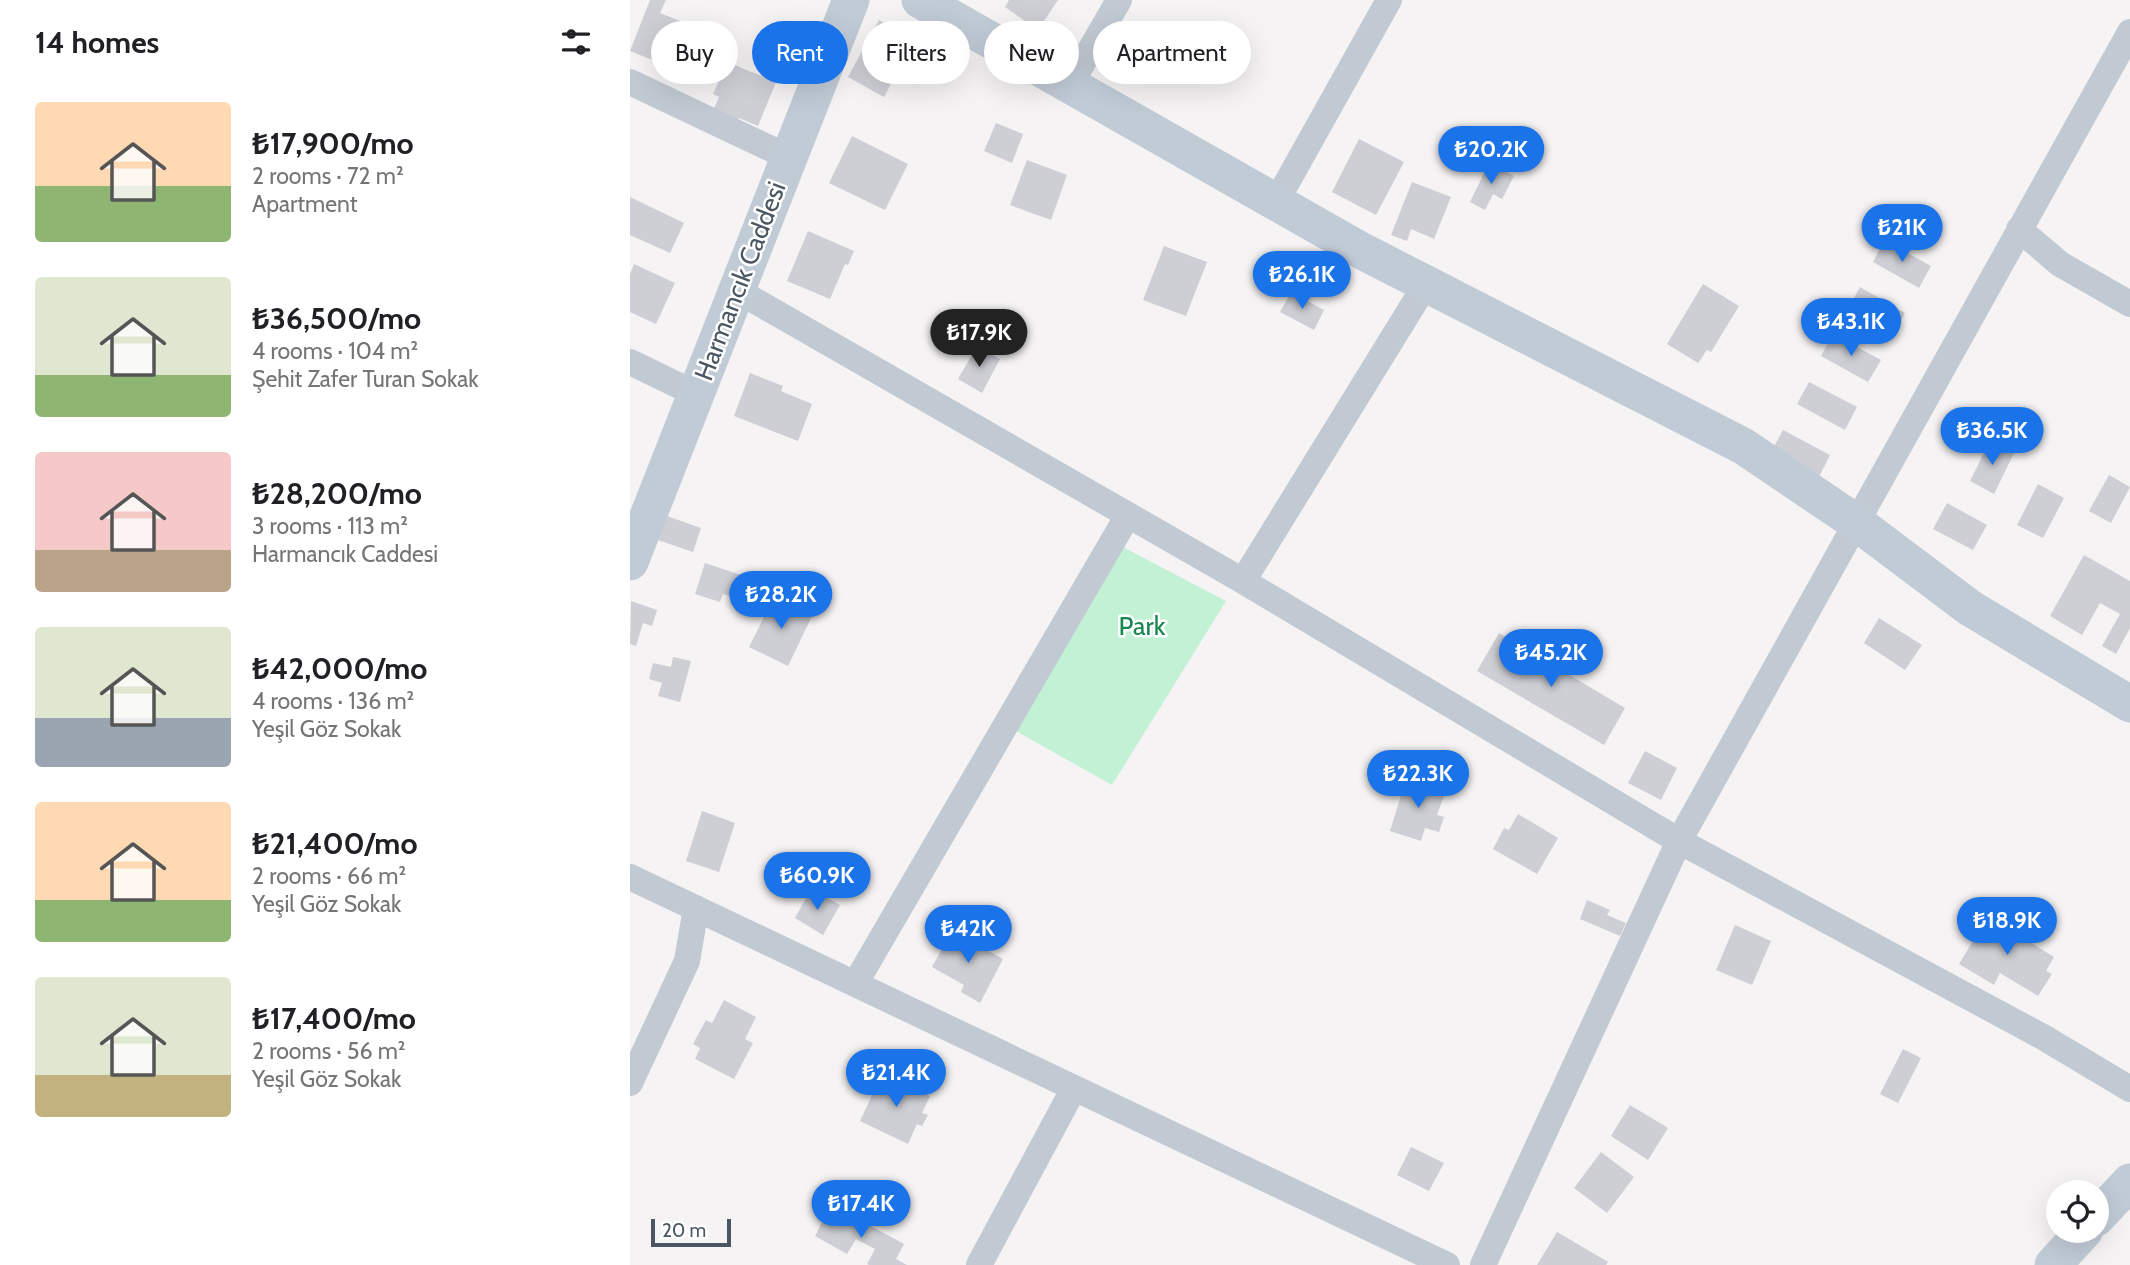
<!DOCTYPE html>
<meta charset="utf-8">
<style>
:root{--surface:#fff;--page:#f6f6f6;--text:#202124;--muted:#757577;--accent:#1a73e8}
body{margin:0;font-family:Cabin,sans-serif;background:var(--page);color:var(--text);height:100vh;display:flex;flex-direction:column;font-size:26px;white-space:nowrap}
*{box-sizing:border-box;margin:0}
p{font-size:23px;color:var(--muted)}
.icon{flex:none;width:38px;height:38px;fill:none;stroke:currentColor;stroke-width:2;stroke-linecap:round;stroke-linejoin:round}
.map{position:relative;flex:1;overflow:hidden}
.drawer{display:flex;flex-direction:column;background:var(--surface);width:630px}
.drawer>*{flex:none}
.hud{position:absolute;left:21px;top:21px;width:665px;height:63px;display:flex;gap:14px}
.fabs{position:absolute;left:1416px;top:1180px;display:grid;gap:14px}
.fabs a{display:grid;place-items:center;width:63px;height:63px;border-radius:50%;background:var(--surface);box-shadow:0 7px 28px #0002;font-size:35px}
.scale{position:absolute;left:21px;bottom:18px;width:80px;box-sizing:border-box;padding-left:7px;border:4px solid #4a5661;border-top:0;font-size:19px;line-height:24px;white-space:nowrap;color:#4a5661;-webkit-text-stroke:5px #fff;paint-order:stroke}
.price{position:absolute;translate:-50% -60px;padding:0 16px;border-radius:24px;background:var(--accent);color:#fff;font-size:23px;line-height:46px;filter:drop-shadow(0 2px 4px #0008)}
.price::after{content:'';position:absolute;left:50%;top:42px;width:21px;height:16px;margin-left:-10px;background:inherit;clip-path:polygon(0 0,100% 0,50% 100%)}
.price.current{background:#222;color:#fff}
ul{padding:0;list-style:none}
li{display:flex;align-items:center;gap:21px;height:175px;padding:0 35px}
li span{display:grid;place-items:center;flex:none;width:196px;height:140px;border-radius:7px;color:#555}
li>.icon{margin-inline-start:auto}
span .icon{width:84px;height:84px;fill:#fffc;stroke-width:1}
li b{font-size:30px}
h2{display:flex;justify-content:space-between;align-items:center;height:84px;padding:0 35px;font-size:30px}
.chip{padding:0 24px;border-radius:32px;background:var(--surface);box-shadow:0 7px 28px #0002;font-size:24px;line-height:63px}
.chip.current{background:var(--accent);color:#fff}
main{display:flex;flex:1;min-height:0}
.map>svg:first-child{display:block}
</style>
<main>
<section class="drawer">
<h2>14 homes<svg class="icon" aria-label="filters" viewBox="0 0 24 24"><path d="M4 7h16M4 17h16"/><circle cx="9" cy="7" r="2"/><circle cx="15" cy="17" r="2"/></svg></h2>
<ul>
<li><span style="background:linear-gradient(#ffd9b3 60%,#8fb573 0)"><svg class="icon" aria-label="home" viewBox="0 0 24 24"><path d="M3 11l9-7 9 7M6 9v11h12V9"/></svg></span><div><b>₺17,900/mo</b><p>2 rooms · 72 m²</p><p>Apartment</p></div></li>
<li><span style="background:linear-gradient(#dfe7d0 70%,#8fb573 0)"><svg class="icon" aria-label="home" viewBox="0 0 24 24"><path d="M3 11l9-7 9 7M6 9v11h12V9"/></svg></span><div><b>₺36,500/mo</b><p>4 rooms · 104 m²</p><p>Şehit Zafer Turan Sokak</p></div></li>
<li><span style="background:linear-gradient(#f6c9c9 70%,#b9a48a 0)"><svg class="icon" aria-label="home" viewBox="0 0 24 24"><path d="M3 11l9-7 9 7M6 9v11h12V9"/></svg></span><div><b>₺28,200/mo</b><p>3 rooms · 113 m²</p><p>Harmancık Caddesi</p></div></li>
<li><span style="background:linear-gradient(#dfe7d0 65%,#9aa5b1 0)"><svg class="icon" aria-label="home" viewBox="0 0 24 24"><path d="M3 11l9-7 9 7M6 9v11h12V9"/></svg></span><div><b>₺42,000/mo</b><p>4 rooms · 136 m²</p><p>Yeşil Göz Sokak</p></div></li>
<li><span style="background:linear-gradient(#ffd9b3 70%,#8fb573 0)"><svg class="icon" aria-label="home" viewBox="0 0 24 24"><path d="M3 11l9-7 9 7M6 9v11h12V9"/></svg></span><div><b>₺21,400/mo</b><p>2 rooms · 66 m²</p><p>Yeşil Göz Sokak</p></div></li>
<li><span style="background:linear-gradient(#dfe7d0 70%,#c2b280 0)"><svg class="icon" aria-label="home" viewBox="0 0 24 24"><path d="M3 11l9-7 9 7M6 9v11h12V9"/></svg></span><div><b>₺17,400/mo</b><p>2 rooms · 56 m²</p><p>Yeşil Göz Sokak</p></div></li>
</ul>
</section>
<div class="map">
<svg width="1500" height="1265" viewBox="0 0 1500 1265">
<rect width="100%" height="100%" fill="#f5f3f3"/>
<!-- green -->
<path fill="#c3f1d5" d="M489,545l107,56 -114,184 -96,-54z"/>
<!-- building -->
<path fill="#cdcfd5" d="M20,0h16l-6,13 25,10 -18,43 -37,-15z
M379,0h49l-20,30 -33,-23z
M249,20l48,27 -12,23 -13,-7 -18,34 -36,-20z
M163,32l12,5 -15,41 -13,-5z
M97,62l49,20 -18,44 -19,-8 -2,6 -25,-11 7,-16 -6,-3z
M366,123l27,11 -11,29 -28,-12z
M222,136l56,28 -23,46 -56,-27z
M729,139l45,23 -28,53 -44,-23z
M397,160l40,15 -16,45 -41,-15z
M859,163l25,13 -12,23 -9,-5 -8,16 -15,-8z
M782,182l39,15 -17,42 -23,-10 -4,12 -16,-6z
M0,197l54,26 -14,30 -40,-18z
M178,231l46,20 -6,14 -3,-1 -15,35 -43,-18z
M1254,240l47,26 -12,22 -46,-26z
M534,246l43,16 -21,54 -43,-16z
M4,264l41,19 -19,41 -26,-12v-38z
M1073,284l36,22 -28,46 -4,-2 -9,13 -31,-19z
M1230,287l45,26 -12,21 -45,-25z
M661,292l33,18 -10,20 -34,-18z
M1203,334l48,26 -13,22 -47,-26z
M347,346l23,13 -18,34 -24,-14z
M120,373l33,13 -2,5 31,13 -14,37 -64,-25z
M1179,382l48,25 -12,23 -48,-26z
M1153,430l47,25 -11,22 -48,-25z
M1360,441l24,12 -20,41 -24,-13z
M1479,475l21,12 -19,36 -22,-12z
M1408,484l26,14 -21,40 -26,-13z
M1317,503l40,22 -14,25 -40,-21z
M34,515l37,13 -8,24 -38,-13z
M1454,555l46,26v47l-14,26 -14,-8 18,-32 -20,-11 -18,32 -32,-19z
M75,563l57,19 -5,14 -21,-7 -2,8 -11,-3 -3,8 -25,-8z
M145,595l38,19 -25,52 -39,-19z
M1,601l26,9 -5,16 -9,-3 -7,23 -6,-2z
M1249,618l43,27 -17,25 -41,-27z
M869,633l126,75 -21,37 -127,-74z
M43,657l18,4 -11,41 -22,-6 4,-13 -13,-4 4,-16 18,4z
M1015,751l32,17 -16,32 -33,-17z
M789,775l17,5 -4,12 12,4 -7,19 7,2 -5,15 -14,-4 -4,13 -31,-10 13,-42 11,3z
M72,811l33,12 -16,49 -33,-11z
M888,814l40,24 -21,36 -44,-25 11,-21 5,2z
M181,889l29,16 -17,30 -28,-17z
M957,900l23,10 -3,5 19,8 -6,13 -40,-17z
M1355,914l69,43 -8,14 6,3 -14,22 -38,-23 -6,12 -35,-21 20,-33 -3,-2z
M1105,925l36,16 -19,44 -36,-15z
M322,931l51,28 -23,44 -19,-11 3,-7 -32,-18z
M94,1000l32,17 -11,22 8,4 -19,36 -39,-20 5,-11 -7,-4 13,-24 6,3z
M1273,1049l18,9 -23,45 -18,-9z
M252,1074l48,22 -8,17 6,2 -6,11 -5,-2 -9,20 -48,-23z
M1000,1105l38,23 -20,32 -37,-24z
M781,1147l33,16 -15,28 -32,-16z
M971,1152l33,25 -27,36 -33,-25z
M215,1212l59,32 -8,15 11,6h-38l-2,-1 8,-15 -19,-10 -9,15 -32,-18 8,-16 14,7z
M927,1232l51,30 -2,3h-69z"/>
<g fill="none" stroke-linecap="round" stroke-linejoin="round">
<!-- street -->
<path stroke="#c1cad2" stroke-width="26" d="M0,82l158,75
M440,85l49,-85
M646,202l113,-202
M1389,229l41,35 70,40
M108,291l505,290 436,260 364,196 87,52
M0,362l66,32
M613,581l183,-297
M0,877l817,388
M225,984l273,-469
M0,1083l57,-122 9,-53
M349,1265l95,-177
M853,1265l196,-424 451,-809"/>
<!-- secondary -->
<path stroke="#c1cbd6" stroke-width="37" d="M290,0l442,251 381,195 114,77 113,85 160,96
M0,562l221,-562
M1466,1218l34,-36
M1423,1265l32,-35"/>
</g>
<g text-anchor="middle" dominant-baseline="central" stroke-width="5" stroke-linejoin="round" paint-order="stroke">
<!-- street labels -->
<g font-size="26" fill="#4a5661" stroke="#fff">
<text transform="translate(110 281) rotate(-69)">Harmancık Caddesi</text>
</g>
<!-- park labels -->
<g font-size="26" fill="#17864f" stroke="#fff">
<text x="512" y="626">Park</text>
</g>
</g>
</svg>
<div class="fabs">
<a><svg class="icon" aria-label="locate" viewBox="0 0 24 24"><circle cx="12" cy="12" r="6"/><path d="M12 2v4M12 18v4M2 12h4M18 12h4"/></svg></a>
</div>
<div class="scale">20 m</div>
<b class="price" style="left:861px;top:186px">₺20.2K</b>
<b class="price" style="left:1272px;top:264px">₺21K</b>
<b class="price" style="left:672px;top:311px">₺26.1K</b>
<b class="price" style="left:1221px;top:358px">₺43.1K</b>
<b class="price current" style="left:349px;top:369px">₺17.9K</b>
<b class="price" style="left:1362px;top:467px">₺36.5K</b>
<b class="price" style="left:151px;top:631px">₺28.2K</b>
<b class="price" style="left:921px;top:689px">₺45.2K</b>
<b class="price" style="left:788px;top:810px">₺22.3K</b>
<b class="price" style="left:187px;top:912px">₺60.9K</b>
<b class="price" style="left:1377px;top:957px">₺18.9K</b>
<b class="price" style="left:338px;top:965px">₺42K</b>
<b class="price" style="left:266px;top:1109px">₺21.4K</b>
<b class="price" style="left:231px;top:1240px">₺17.4K</b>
<div class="hud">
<a class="chip">Buy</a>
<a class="chip current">Rent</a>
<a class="chip">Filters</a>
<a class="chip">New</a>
<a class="chip">Apartment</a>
</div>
</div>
</main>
